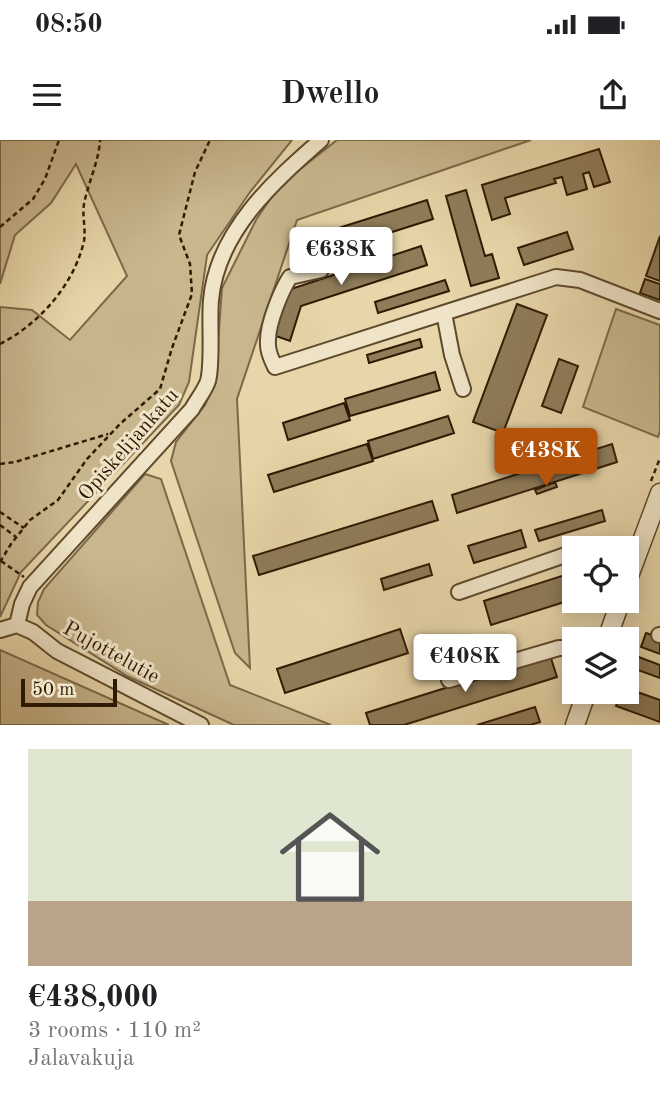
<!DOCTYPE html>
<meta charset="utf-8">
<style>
:root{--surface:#fff;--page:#f2f2f2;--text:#202124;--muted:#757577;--accent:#b45309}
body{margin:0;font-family:"Old Standard TT",serif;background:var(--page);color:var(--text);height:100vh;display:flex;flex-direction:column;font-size:26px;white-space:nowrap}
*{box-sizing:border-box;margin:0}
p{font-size:23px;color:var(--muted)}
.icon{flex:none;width:38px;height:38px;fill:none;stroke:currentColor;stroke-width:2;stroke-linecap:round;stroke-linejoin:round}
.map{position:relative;height:585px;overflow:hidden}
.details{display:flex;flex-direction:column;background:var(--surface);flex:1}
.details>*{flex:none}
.buttons{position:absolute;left:562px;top:396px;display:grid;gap:14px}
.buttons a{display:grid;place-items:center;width:77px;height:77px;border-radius:0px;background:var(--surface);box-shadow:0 4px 18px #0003;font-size:35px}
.scale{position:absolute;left:21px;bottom:18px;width:96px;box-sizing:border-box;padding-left:7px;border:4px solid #301a03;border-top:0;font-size:19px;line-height:24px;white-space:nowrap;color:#301a03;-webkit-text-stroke:5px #efe4c7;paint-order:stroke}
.price{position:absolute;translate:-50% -60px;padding:0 16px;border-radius:7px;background:#fff;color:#222;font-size:23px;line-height:46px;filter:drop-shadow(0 2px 4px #0008)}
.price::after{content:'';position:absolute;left:50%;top:42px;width:21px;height:16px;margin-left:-10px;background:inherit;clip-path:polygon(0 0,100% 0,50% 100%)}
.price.current{background:var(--accent);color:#fff}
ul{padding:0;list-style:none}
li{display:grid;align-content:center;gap:14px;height:371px;padding:0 28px}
li span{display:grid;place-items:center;height:217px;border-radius:0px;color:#555}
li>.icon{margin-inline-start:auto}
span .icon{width:126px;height:126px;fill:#fffc;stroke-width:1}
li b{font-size:30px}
.status{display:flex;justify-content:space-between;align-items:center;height:49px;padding:0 35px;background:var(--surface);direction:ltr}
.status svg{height:19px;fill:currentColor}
header{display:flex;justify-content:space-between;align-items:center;height:91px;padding:0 28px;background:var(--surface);font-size:32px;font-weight:700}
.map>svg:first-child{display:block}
</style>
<div class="status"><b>08:50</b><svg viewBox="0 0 49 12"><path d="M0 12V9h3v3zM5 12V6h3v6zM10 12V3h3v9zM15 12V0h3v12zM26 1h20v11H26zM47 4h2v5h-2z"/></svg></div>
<header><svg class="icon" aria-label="menu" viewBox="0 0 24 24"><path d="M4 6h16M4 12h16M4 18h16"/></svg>Dwello<svg class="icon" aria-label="share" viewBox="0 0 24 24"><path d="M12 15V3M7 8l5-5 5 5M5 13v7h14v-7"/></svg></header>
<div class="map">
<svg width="660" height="585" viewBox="0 0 660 585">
<rect width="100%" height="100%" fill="#e7d6a9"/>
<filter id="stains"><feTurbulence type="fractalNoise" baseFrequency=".00286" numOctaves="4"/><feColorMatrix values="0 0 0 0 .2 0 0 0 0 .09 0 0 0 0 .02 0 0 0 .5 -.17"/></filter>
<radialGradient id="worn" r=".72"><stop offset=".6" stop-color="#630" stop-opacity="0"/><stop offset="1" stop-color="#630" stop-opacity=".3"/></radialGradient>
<!-- green -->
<path fill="#c8b68d" stroke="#7c6848" stroke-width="2" d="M0,0h292l-42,52 -43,63 -18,127 -10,23 -158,167 -21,45v-310l32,3 38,30 57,-64 -51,-112 -25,39 -36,32 -15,49z
M337,0h194l-234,80 -60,179 13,269 -15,-15 -64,-192 5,-19 29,-37 10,-21 7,-96 34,-68 23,-34z
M616,169l44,16v106l-2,6 -75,-30z
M145,334l16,5 69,206 101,40h-97l-107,-49 -81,-51 -9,-10 1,-13 6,-13z
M0,510l169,75h-169z"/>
<!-- building -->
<path fill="#8f7c59" stroke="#301a03" stroke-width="2" d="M599,9l11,33 -16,5 -5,-15 -6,2 4,15 -20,6 -5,-18 -8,2 2,4 -51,15 5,16 -18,6 -10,-35z
M466,50l19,66 7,-2 7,24 -28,8 -25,-90z
M427,60l6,19 -123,39 -6,-19z
M567,92l6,17 -49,16 -6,-17z
M660,96v45l-14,-5z
M421,106l6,19 -126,41 -11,35 -20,-7 15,-43z
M645,139l15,5v16l-20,-7z
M445,140l4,11 -71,22 -3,-11z
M517,164l30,11 -44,118 -30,-11z
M420,199l2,8 -53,16 -2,-8z
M559,219l19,7 -17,47 -19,-7z
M435,232l5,18 -90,26 -5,-17z
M344,263l6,17 -62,20 -5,-17z
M448,276l6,17 -81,26 -5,-18z
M367,304l6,17 -99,31 -6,-17z
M612,304l5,18 -160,51 -5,-18z
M555,342l2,5 -20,7 -2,-4z
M432,361l6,19 -179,55 -6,-19z
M602,370l3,11 -66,20 -4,-11z
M521,390l5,17 -52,16 -6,-17z
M429,424l3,11 -48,15 -3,-11z
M574,432v27l-83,26 -7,-24z
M400,489l8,24 -123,40 -8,-24z
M646,493l14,5v16l-19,-7z
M550,515l7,22 -153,48h-34l-4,-12z
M636,516l24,9v13l-28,-10z
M626,548l34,12v22l-44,-16 6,-15h4z
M535,567l5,15 -10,3h-53z"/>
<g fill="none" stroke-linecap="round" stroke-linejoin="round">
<defs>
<path id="minor" d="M321,130l-31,7c-9,14 -22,46 -22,63 -1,10 3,18 7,27l281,-90 24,3 80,31
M444,173l8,42 11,34
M587,408l19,-3 10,3
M459,452l115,-40
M17,485l5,-21 8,-17 162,-178c5,-9 13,-19 16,-28 5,-18 1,-60 3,-81 6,-68 62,-118 110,-160
M0,490l17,-5 16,7 24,19 144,74
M659,495h1
M449,540l110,-32h15"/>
<path id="tertiary" d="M626,444l34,-91
M607,499l14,-39
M575,585l12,-34"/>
</defs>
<!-- minor casing -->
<use href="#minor" stroke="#5e492c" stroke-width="18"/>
<!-- tertiary casing -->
<use href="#tertiary" stroke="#5e492c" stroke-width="21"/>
<!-- path -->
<path stroke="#301a03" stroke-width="2.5" stroke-dasharray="5 3.5" stroke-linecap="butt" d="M0,87l33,-28 12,-20 14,-39
M0,204c39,-20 74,-59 84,-103 2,-12 -2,-25 0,-37 4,-21 15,-43 16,-64
M0,324l15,-2 93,-28
M651,341l9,-23
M0,372l24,16
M0,385l16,12
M1,421l23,16
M0,422l11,-18 19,-24 28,-20 29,-41 33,-35 40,-35 12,-41 20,-54 -2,-30 -11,-29 16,-63 15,-32"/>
<!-- minor -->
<use href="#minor" stroke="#efe4c7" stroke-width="14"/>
<!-- tertiary -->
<use href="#tertiary" stroke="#efe4c7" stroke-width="18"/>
</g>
<g text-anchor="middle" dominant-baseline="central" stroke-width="6" stroke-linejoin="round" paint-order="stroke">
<!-- street labels -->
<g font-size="21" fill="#301a03" stroke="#efe4c7">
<text transform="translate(129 305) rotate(-49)">Opiskelijankatu</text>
<text transform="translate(111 513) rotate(29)">Pujottelutie</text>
</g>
</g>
<rect width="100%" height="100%" filter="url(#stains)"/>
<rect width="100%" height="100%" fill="url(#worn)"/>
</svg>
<div class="buttons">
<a><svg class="icon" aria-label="locate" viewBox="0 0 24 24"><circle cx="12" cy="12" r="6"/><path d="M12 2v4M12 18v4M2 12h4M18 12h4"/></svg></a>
<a><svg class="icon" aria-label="layers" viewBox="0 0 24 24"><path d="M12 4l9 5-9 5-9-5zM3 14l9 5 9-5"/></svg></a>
</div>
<div class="scale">50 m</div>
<b class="price" style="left:341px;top:147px">€638K</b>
<b class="price current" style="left:546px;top:348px">€438K</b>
<b class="price" style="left:465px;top:554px">€408K</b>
</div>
<section class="details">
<ul>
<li><span style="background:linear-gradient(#dfe7d0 70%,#b9a48a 0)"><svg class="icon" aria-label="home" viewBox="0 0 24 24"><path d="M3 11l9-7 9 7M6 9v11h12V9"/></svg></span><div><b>€438,000</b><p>3 rooms · 110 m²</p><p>Jalavakuja</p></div></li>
</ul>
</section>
